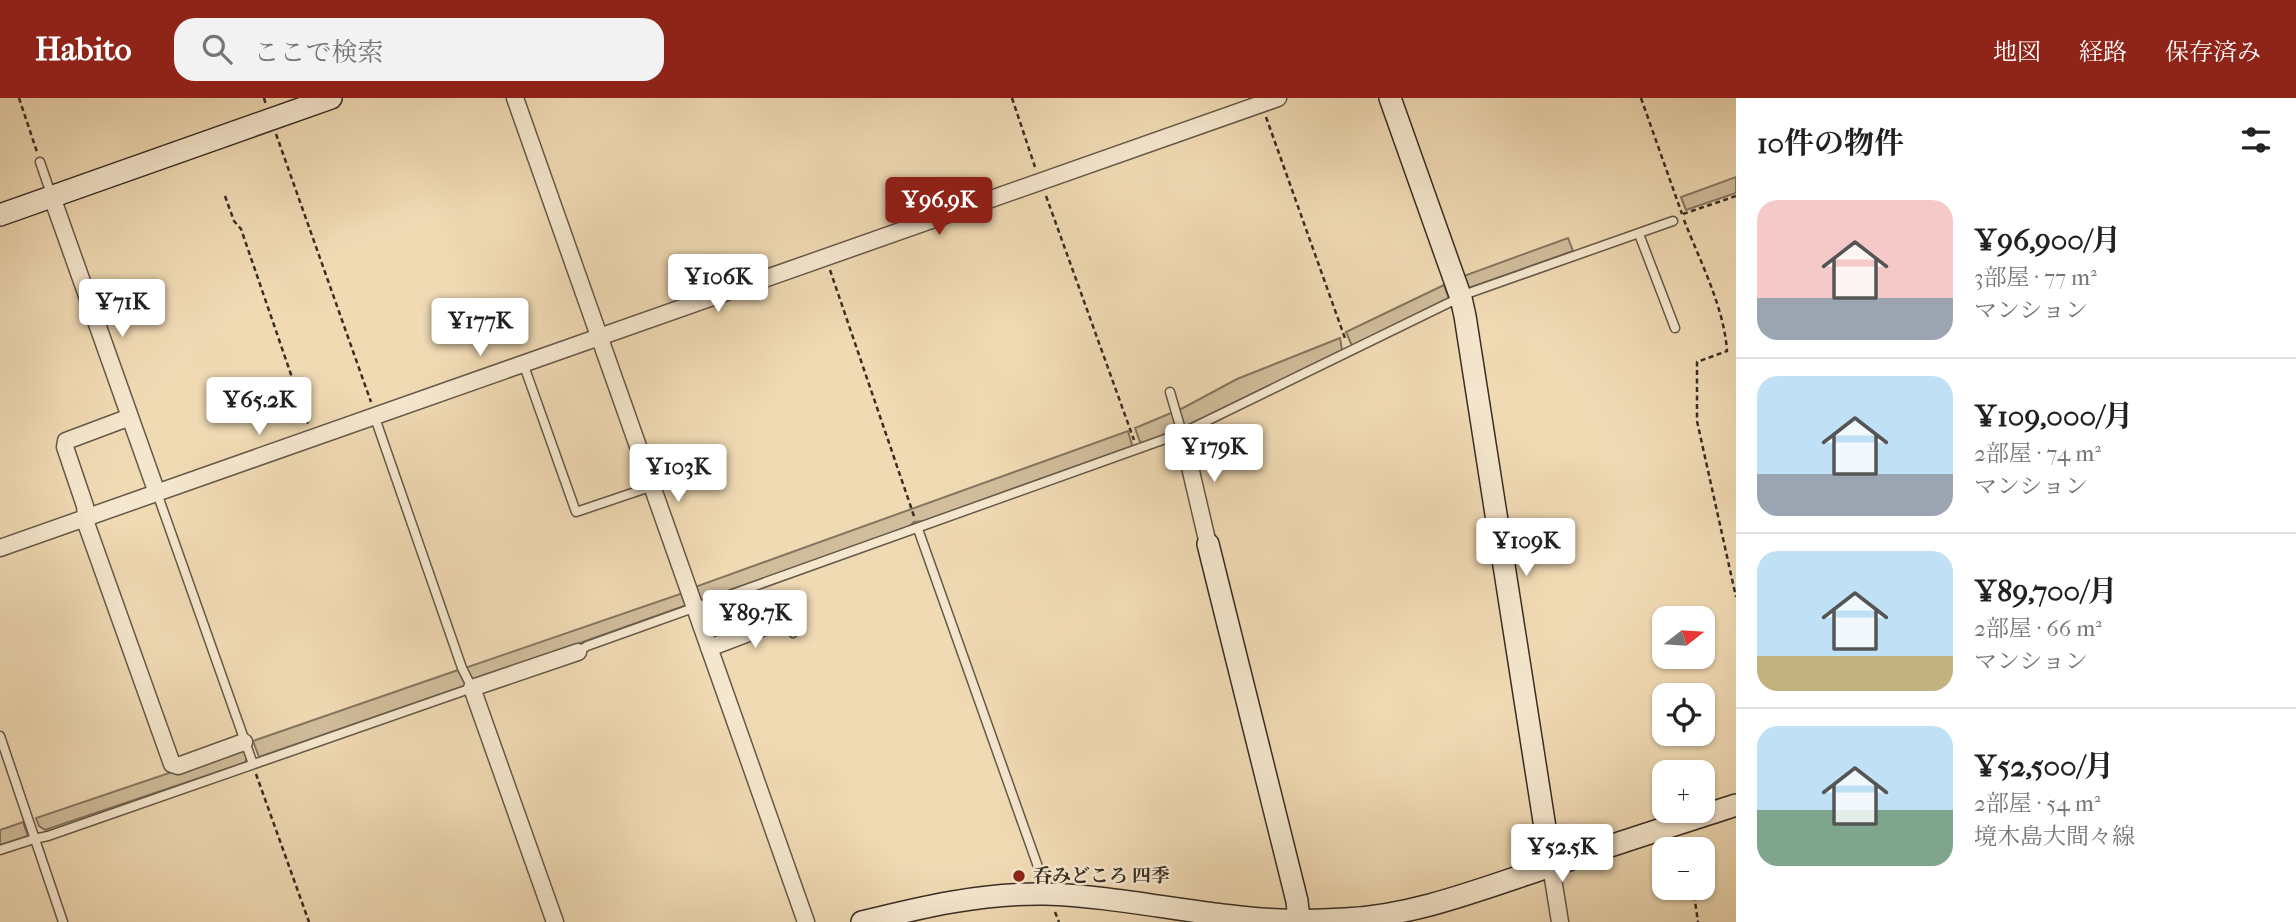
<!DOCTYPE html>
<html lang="ja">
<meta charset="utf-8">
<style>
:root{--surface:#fff;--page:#f2f2f2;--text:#222;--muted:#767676;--line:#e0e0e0;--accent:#8f2418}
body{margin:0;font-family:"IM FELL French Canon","Noto Serif JP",serif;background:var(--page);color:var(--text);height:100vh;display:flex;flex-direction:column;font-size:26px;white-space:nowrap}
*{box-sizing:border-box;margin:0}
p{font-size:23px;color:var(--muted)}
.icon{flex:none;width:38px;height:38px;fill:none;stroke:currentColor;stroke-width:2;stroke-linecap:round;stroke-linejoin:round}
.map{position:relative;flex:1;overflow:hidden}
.side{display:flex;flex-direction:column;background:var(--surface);width:560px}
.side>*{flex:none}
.needle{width:46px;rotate:73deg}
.controls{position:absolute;left:1652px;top:508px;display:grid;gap:14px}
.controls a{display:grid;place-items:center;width:63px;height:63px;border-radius:14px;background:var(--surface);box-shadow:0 2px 5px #0004;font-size:35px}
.price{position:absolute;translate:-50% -60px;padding:0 16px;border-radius:7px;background:#fff;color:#222;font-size:23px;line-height:46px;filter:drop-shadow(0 2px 4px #0008)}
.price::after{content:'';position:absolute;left:50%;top:42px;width:21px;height:16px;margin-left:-10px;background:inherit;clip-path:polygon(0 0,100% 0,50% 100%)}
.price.selected{background:var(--accent);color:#fff}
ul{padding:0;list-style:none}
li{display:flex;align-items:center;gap:21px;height:175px;padding:0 21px}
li+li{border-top:2px solid var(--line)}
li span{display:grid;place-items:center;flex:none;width:196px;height:140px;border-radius:21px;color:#555}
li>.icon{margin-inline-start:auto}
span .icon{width:84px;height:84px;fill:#fffc;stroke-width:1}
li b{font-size:30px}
h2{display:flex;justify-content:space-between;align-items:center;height:84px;padding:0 21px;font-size:30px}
header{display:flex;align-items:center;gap:42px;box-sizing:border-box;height:98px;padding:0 35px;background:var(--accent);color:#fff}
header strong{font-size:33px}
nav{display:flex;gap:38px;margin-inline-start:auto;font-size:24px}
.search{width:490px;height:63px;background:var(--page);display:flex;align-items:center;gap:18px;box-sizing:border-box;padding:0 24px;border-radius:21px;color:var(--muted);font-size:26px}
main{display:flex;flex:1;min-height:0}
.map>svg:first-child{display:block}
</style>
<header>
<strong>Habito</strong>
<div class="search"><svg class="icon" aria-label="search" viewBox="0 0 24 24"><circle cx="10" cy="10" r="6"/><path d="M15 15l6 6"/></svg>ここで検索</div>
<nav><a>地図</a><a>経路</a><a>保存済み</a></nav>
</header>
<main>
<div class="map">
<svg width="1736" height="824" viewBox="0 0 1736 824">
<rect width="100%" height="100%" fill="#f0dab4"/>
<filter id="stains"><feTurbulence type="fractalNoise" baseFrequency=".00286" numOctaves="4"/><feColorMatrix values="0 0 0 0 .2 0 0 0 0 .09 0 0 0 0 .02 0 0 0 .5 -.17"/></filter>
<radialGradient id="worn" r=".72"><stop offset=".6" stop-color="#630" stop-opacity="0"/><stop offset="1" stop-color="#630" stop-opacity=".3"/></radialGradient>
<!-- green -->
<path fill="#d1bd9c" stroke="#847660" stroke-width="2" d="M1736,79v16l-50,17 -5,-13z
M1568,140l5,13 -107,38 -5,-12z
M1444,187l5,14 -97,47 -6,-14z
M1340,240l2,12 -168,82 -29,11 -5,-1 -5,-14 48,-20 54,-29z
M1128,333l4,14 -2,4 -206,72 -10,1 -5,5 -209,75 -5,-15z
M683,495l4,12 -214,76 -8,-13z
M458,572l9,15 -208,72 -6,-16z
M243,650l4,11 -3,4 -199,67 -6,-4 -3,-8z
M23,724l5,14 -28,9v-15z"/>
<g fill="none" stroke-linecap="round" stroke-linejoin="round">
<defs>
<path id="lane" d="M40,64l11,32
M1639,136l36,94
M523,265l53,149 77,-26
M1170,294l12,41
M157,395l96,271
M918,431l124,349 2,15
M783,507l10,28
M578,554l9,-6 595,-213 287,-140 204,-72
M0,638l63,186
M0,752l34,-11 14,-3 424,-148 -10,-20 -88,-253"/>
<path id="street" d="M515,0l291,824
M52,99l105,296
M130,319l-64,24 -1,6 20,59 2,20 85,238 6,2 66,-24
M1182,335l26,111
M0,450l1278,-450
M709,550l79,-30
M1551,768l9,56
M555,824l-83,-234 106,-36"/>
<path id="secondary" d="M1390,0l71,200 4,18 86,550
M0,117l331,-117
M1208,446l89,357 2,19
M862,824c60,-15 120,-29 183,-28 69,2 136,18 205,24 31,3 64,3 95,1 68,-3 136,-30 200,-51 63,-22 127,-42 191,-63"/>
</defs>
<!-- lane casing -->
<use href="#lane" stroke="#655948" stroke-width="11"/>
<!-- street casing -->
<use href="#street" stroke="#655948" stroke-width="19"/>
<!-- secondary casing -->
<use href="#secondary" stroke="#372e24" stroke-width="24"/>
<!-- path -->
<path stroke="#372e24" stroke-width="2.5" stroke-dasharray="5 3.5" stroke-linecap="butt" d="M19,0l18,54
M264,0l2,7
M1012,0l23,69
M1641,0l41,116
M1266,19l80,224
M276,36l95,268
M225,98l9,25 7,8 67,195
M1046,98l88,244
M1683,116l53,-18
M1684,122c16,41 40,87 43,131l-30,11v59l39,176
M830,172l85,249
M256,676l53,148
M1687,742l1,9
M1693,789l5,35
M1055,814l4,10"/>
<!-- lane -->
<use href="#lane" stroke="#f5e7ce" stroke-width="8"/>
<!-- street -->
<use href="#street" stroke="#f5e7ce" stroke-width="16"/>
<!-- secondary -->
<use href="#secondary" stroke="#f5e7ce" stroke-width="21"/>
</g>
<!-- markers -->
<circle fill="#8f2418" stroke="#f5e7ce" stroke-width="2.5" cx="1019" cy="778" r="7"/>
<g text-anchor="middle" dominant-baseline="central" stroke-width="5" stroke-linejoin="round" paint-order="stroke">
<!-- poi labels -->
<g font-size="19" font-weight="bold" fill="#372e24" stroke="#f5e7ce" text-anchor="start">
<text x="1033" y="778">呑みどころ 四季</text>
</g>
</g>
<rect width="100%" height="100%" filter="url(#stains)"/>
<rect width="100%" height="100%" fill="url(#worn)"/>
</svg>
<div class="controls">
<a><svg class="needle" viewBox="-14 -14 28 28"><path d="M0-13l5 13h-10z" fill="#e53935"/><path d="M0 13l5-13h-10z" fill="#767676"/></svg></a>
<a><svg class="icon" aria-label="locate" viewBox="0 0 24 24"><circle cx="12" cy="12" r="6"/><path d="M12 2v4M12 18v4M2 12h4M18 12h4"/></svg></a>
<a>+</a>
<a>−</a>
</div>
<b class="price selected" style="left:939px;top:139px">¥96.9K</b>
<b class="price" style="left:718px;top:216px">¥106K</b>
<b class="price" style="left:122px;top:241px">¥71K</b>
<b class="price" style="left:480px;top:260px">¥177K</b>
<b class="price" style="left:259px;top:339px">¥65.2K</b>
<b class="price" style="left:1214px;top:386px">¥179K</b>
<b class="price" style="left:678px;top:406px">¥103K</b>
<b class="price" style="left:1526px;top:480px">¥109K</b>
<b class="price" style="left:755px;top:552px">¥89.7K</b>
<b class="price" style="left:1562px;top:786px">¥52.5K</b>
</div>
<section class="side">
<h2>10件の物件<svg class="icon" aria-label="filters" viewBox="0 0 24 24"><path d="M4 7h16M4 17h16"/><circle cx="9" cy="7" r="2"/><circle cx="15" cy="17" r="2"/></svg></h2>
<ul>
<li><span style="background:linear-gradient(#f6c9c9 70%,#9aa5b1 0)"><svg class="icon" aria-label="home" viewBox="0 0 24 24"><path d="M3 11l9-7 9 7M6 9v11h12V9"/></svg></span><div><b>¥96,900/月</b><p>3部屋 · 77 m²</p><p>マンション</p></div></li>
<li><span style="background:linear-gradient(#bfe0f5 70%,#9aa5b1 0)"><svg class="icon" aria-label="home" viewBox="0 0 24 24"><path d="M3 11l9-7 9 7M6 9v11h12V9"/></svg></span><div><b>¥109,000/月</b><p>2部屋 · 74 m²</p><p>マンション</p></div></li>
<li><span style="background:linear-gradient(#bfe0f5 75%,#c2b280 0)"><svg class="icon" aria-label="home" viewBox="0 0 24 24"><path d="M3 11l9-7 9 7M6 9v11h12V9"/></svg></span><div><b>¥89,700/月</b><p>2部屋 · 66 m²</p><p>マンション</p></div></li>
<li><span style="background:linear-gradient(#bfe0f5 60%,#7fa58c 0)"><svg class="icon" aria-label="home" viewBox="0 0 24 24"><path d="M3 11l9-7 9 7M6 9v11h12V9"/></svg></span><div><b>¥52,500/月</b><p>2部屋 · 54 m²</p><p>境木島大間々線</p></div></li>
</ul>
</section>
</main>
